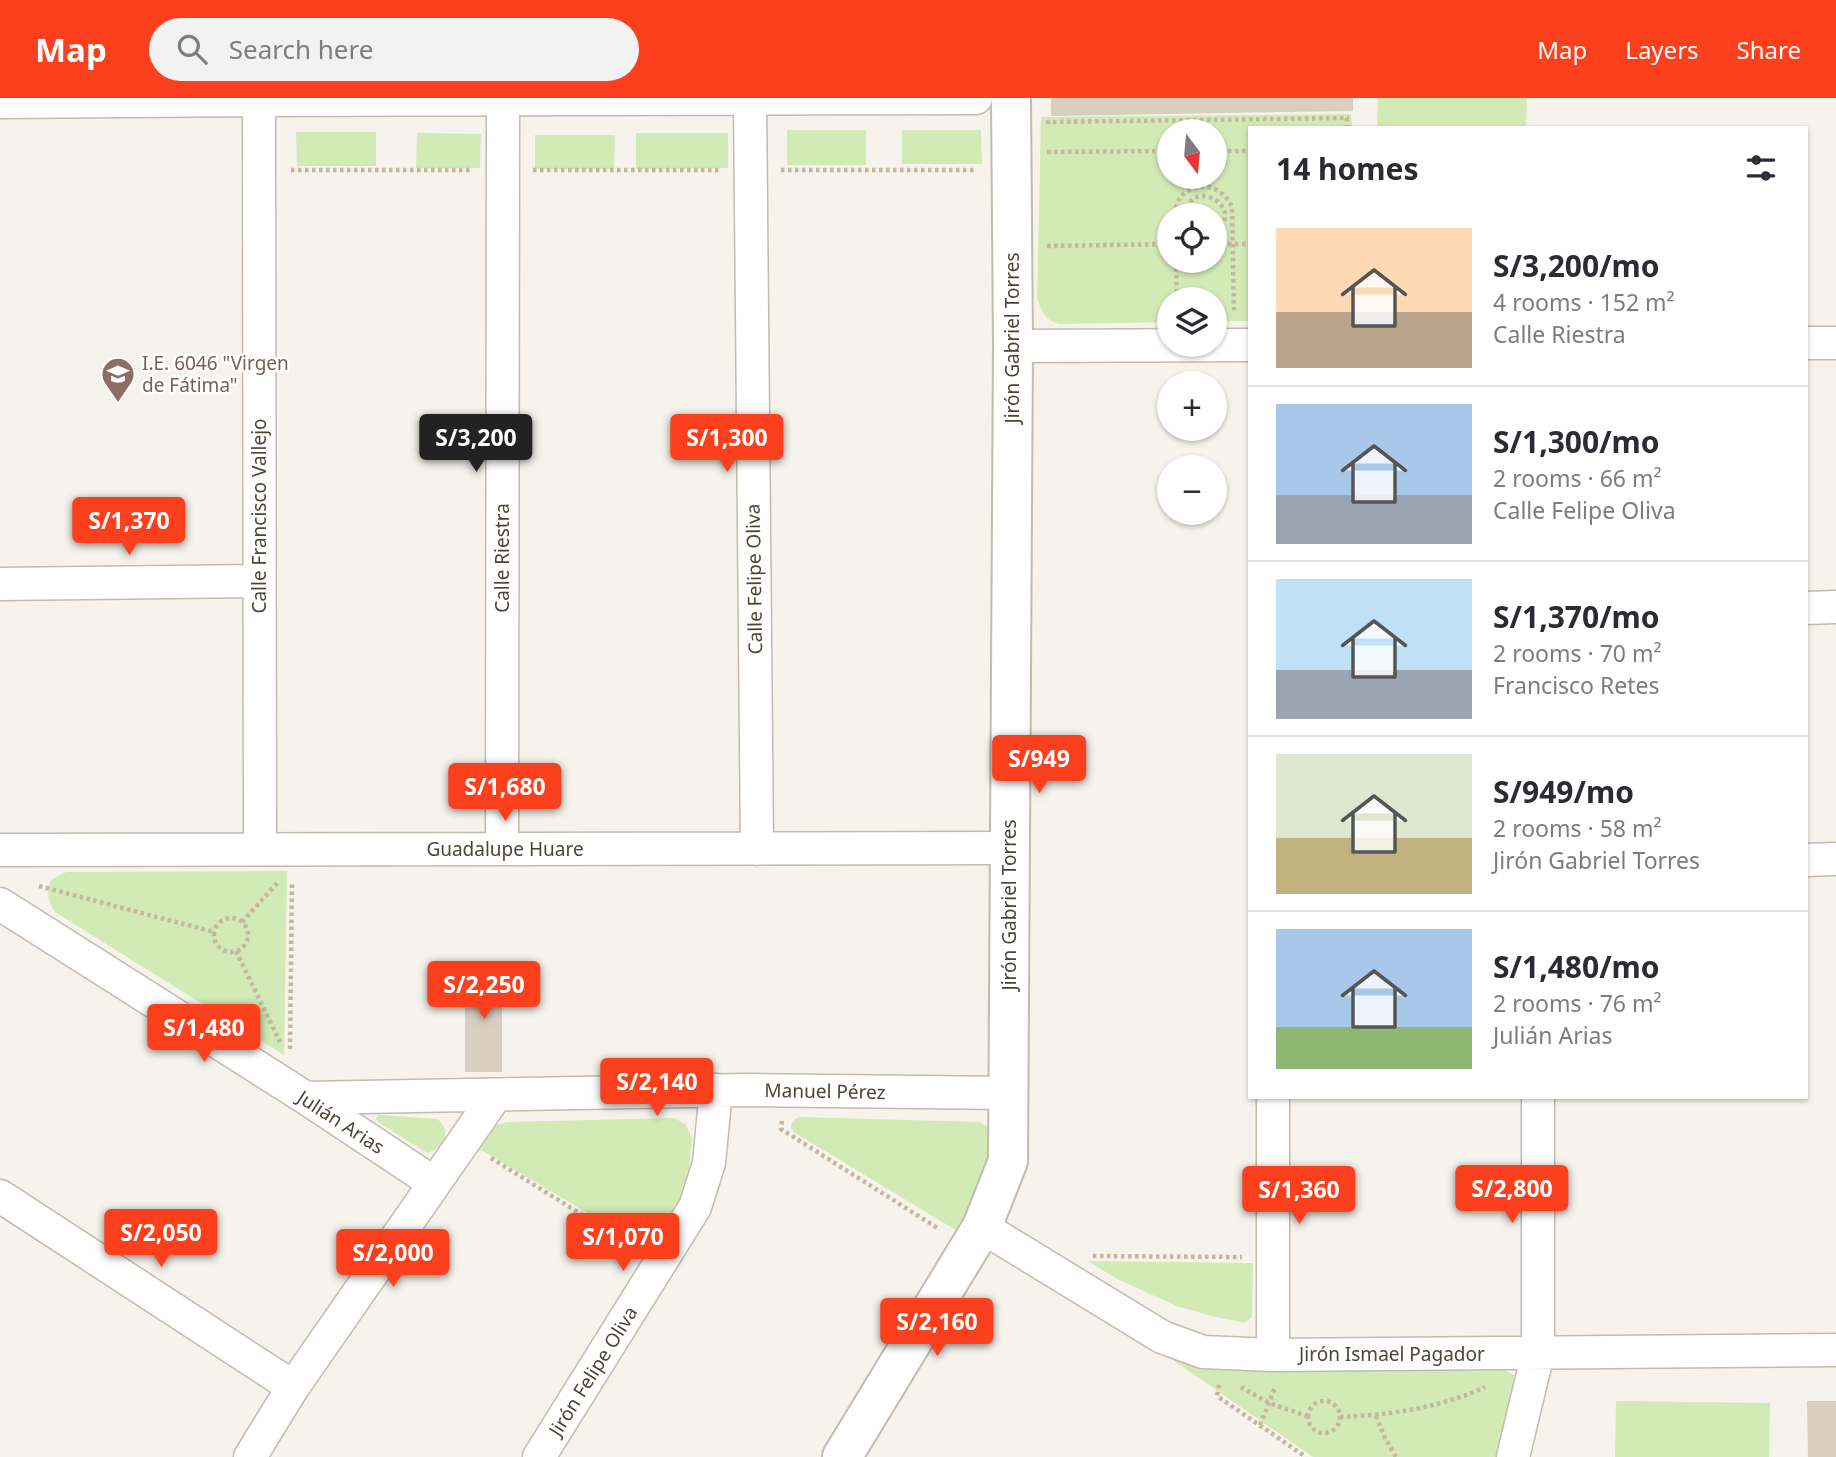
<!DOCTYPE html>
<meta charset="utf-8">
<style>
:root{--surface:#fff;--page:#f2f2f3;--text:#2b2b33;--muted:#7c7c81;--line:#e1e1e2;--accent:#fc3f1d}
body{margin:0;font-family:"Noto Sans",sans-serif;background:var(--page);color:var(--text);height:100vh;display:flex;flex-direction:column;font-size:26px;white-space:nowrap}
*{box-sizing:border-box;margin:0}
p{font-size:23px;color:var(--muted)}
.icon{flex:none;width:38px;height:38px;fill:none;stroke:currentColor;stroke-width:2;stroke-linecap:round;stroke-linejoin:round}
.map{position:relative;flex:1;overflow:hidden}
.panel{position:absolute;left:1248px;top:28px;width:560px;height:973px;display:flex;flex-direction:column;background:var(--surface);border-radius:0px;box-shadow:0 2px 5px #0004}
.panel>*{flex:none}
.needle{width:46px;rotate:164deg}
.buttons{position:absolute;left:1157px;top:21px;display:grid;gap:14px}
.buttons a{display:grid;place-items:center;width:70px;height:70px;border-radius:50%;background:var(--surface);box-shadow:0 2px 5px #0004;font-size:35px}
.price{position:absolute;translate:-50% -60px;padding:0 16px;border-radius:7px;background:var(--accent);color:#fff;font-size:23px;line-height:46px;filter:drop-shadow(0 2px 4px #0008)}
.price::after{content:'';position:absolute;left:50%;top:42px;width:21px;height:16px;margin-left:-10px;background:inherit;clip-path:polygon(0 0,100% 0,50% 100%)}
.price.selected{background:#222;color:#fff}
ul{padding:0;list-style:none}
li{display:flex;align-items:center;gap:21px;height:175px;padding:0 28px}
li+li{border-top:2px solid var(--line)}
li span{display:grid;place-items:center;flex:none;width:196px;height:140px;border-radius:0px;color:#555}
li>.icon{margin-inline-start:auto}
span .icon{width:84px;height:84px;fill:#fffc;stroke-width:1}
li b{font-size:30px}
h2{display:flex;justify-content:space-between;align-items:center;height:84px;padding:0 28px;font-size:30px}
header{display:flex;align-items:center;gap:42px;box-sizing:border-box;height:98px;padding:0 35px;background:var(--accent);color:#fff}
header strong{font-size:33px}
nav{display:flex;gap:38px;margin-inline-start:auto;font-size:24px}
.search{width:490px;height:63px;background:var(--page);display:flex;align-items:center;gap:18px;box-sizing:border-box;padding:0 24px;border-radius:38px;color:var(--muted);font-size:26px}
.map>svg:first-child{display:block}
</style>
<header>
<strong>Map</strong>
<div class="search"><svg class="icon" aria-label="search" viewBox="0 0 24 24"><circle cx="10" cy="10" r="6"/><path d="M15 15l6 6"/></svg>Search here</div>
<nav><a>Map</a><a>Layers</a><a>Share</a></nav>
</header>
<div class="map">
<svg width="1836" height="1359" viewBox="0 0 1836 1359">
<rect width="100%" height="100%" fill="#f6f3ec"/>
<!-- green -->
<path fill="#d2eab5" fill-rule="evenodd" d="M1378,0h149l-1,30h-149z
M1351,16l1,14h-102l-1,193h-34l-1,-22h-45v23l-110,2c-15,-5 -16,-11 -22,-25l4,-182zM1169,33h45v46h-45zM1169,117h45v46h-45z
M787,32h79v35h-79z
M902,32h79l1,34h-80z
M296,34h80v34h-79z
M417,35l64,1 -1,34h-64z
M636,35h92v35l-92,1z
M535,37h80l-1,34h-79z
M287,773l-3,184 -229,-143c-7,-11 -9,-19 -4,-32l15,-8z
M378,1017l60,4 7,9v11l-10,11 -8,3 -49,-31 -2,-3z
M800,1019l179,5c12,5 14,12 18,24l-38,86 -164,-99 -4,-5c1,-7 2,-9 9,-11z
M675,1020l11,7 6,14 -4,40 -15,41 -23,30 -177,-105 20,-19 14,-4z
M1088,1163l165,2 -1,54 -6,5h-4l-26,-5 -37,-10 -62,-28z
M1167,1258l73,14h264l10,5 2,11 -9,71h-194z
M1616,1303l154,2 -1,54h-154z"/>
<!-- building -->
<path fill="#d8cfc1" d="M1051,0h302v13l-302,5z
M465,872h37v102h-37z
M1807,1303h29v56h-28z"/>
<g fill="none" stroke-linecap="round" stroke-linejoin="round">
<defs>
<path id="minor" d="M750,1l7,750
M259,2l1,749
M0,4l259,-2 717,-2
M1806,245h30
M1013,248l237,-1
M0,486l259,-3
M1806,510l30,-1
M502,751l1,-750
M0,752l1009,-2
M1806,762l30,-1
M0,806l306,194 128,85
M1273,999v258
M306,1000l439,-8 264,3
M0,1098l293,191
M982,1129l180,110 41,15 70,3 563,-5
M250,1359l43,-70 203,-292
M539,1359l156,-250 14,-44 7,-73
M1513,1359l25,-104v-256"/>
<path id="tertiary" d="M842,1359l140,-230 26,-66 5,-815 -2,-248"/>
</defs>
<!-- minor casing -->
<use href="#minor" stroke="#c2bbae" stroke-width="35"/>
<!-- tertiary casing -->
<use href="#tertiary" stroke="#c2bbae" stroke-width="42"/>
<!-- path -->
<path stroke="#c4b79f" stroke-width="4.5" stroke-dasharray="3.5 3.5" stroke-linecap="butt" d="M1201,21v12
M1048,26v-2l299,-4v10
M1214,53h36
M1047,54l122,-1
M291,72h181
M533,72h187
M781,72h195
M1203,79l1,9
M1175,117c0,-33 44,-39 57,-8l2,106
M1185,117c6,-42 64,-5 29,18
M1214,146h36
M1047,148l122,-2
M1176,163l1,38
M39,788l175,46
M214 837a17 17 0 1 1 34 0a17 17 0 1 1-34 0Z
M242,824l37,-41
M236,853l44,91
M290,951l2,-167
M782,1023l-1,8 158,100
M491,1060l141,88
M1093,1158l149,1
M1219,1287l-2,11 89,61
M1241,1289l28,16 38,13
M1308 1319a16 16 0 1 1 32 0a16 16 0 1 1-32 0Z
M1376,1318l9,22 11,19
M1340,1319c49,-2 100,-9 145,-30
M1260,1327l15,-37"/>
<!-- minor -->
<use href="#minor" stroke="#fff" stroke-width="32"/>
<!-- tertiary -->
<use href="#tertiary" stroke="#fff" stroke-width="38"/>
</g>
<!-- icons -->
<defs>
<symbol id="school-pin" viewBox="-11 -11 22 30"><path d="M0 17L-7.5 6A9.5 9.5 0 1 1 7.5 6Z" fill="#8d6e63" stroke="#fff"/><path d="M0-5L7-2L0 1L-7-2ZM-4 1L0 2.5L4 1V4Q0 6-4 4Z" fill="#fff"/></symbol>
</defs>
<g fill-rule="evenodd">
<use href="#school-pin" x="99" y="257" width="38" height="52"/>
</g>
<g text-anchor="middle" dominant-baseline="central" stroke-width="5" stroke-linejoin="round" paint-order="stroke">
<!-- street labels -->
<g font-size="19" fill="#4b4439" stroke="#fff">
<text transform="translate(1012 240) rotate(-90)">Jirón Gabriel Torres</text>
<text transform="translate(259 418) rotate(-90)">Calle Francisco Vallejo</text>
<text transform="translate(502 460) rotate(-90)">Calle Riestra</text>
<text transform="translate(754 481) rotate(-91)">Calle Felipe Oliva</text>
<text x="505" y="751">Guadalupe Huare</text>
<text transform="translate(1009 807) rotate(-90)">Jirón Gabriel Torres</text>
<text transform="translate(825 993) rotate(1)">Manuel Pérez</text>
<text transform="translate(341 1024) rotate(33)">Julián Arias</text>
<text x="1392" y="1256">Jirón Ismael Pagador</text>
<text transform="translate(593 1273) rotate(-58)">Jirón Felipe Oliva</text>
</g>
<!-- education labels -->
<g font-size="19" fill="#785e54" stroke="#fff" text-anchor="start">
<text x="142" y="265">I.E. 6046 "Virgen<tspan x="142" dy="22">de Fátima"</tspan></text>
</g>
</g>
</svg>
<div class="buttons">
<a><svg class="needle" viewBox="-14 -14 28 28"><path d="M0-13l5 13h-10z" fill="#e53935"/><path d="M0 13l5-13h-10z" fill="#7c7c81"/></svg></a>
<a><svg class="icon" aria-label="locate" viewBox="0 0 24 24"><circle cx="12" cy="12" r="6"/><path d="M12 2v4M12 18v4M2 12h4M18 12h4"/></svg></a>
<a><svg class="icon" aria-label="layers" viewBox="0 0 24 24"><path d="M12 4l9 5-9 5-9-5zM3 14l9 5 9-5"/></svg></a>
<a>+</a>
<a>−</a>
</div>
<b class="price selected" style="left:476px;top:376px">S/3,200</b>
<b class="price" style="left:727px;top:376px">S/1,300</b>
<b class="price" style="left:129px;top:459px">S/1,370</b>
<b class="price" style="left:1039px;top:697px">S/949</b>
<b class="price" style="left:505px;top:725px">S/1,680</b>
<b class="price" style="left:484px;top:923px">S/2,250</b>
<b class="price" style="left:204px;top:966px">S/1,480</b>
<b class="price" style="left:657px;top:1020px">S/2,140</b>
<b class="price" style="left:1512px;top:1127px">S/2,800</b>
<b class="price" style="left:1299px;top:1128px">S/1,360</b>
<b class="price" style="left:161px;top:1171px">S/2,050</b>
<b class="price" style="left:623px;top:1175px">S/1,070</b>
<b class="price" style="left:393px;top:1191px">S/2,000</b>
<b class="price" style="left:937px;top:1260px">S/2,160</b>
<section class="panel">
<h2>14 homes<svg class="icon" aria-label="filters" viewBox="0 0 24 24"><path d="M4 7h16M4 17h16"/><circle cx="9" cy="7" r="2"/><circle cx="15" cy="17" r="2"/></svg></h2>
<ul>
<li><span style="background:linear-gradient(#ffd9b3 60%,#b9a48a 0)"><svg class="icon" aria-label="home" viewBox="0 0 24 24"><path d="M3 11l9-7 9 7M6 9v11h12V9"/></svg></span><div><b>S/3,200/mo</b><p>4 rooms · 152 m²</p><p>Calle Riestra</p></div></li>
<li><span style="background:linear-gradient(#a9c7e8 65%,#9aa5b1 0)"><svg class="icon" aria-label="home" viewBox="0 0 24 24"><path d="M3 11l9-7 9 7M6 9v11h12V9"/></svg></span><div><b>S/1,300/mo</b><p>2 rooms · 66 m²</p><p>Calle Felipe Oliva</p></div></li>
<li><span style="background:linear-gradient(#bfe0f5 65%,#9aa5b1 0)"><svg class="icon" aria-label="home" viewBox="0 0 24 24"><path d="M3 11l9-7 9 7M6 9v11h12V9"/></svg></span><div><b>S/1,370/mo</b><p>2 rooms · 70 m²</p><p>Francisco Retes</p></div></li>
<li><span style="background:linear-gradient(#dfe7d0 60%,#c2b280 0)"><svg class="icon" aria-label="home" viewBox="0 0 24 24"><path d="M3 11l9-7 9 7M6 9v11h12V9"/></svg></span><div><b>S/949/mo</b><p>2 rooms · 58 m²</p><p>Jirón Gabriel Torres</p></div></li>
<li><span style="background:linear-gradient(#a9c7e8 70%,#8fb573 0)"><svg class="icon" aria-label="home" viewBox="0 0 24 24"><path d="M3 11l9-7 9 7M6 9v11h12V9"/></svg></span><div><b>S/1,480/mo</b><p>2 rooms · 76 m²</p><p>Julián Arias</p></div></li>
</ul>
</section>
</div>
